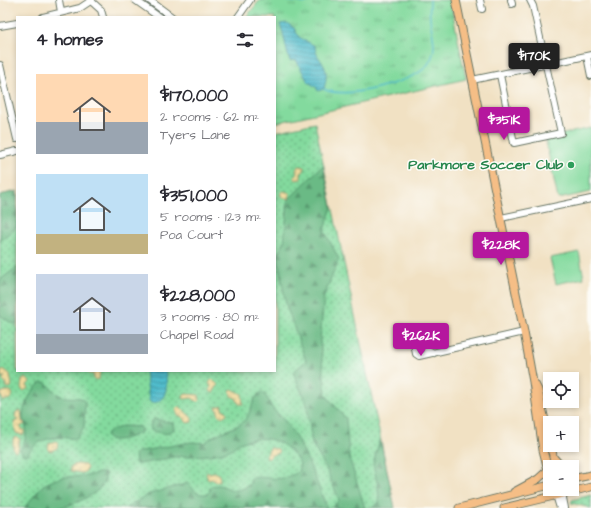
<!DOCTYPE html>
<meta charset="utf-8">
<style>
:root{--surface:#fff;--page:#f2f2f3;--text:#2b2b33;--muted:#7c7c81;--accent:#b5179e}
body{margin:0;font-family:"Architects Daughter",sans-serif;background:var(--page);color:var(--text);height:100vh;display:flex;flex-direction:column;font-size:15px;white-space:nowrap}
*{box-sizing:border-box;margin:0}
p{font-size:13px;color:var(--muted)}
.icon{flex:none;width:22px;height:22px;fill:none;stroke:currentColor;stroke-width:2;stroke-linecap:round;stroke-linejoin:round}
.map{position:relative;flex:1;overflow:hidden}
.sheet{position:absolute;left:16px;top:16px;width:260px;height:356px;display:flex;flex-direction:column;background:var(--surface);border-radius:0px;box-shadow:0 2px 6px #0003}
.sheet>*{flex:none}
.controls{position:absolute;left:543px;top:372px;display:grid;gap:8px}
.controls a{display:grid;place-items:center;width:36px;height:36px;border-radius:0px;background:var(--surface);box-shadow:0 2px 6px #0003;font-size:20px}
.price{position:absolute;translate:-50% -34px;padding:0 9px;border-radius:4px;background:var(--accent);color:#fff;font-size:13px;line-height:26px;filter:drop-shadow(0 1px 2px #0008)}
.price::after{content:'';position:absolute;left:50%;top:24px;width:12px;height:9px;margin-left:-6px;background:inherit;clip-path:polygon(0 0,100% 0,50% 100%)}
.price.current{background:#222;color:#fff}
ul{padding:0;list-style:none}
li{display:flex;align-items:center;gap:12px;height:100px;padding:0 20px}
li span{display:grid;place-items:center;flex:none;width:112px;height:80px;border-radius:0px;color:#555}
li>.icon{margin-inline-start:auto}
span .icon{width:48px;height:48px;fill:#fffc;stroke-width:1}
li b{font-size:17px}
h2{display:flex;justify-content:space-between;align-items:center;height:48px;padding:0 20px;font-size:17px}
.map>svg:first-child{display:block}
</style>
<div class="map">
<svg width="591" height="508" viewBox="0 0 591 508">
<defs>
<pattern id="grass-dots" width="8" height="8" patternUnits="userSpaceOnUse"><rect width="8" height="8" fill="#83da9e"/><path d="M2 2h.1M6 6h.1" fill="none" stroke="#6bb282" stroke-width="1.8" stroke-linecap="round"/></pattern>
<pattern id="forest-firs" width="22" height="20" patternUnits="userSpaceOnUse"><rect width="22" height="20" fill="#6aba85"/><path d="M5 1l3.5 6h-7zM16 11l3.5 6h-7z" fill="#57986e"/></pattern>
<pattern id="sand-dots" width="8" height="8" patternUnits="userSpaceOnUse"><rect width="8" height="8" fill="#eeda9e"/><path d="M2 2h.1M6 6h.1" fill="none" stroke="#ccbc89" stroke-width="1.8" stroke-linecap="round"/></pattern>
<pattern id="park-tufts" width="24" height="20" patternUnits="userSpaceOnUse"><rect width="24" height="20" fill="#83da9e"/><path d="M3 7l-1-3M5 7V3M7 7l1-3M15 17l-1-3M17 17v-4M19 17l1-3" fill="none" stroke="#6bb282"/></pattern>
<pattern id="water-rules" width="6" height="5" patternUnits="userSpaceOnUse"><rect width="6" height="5" fill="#50bbcb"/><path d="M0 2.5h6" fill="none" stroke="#4299a6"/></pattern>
</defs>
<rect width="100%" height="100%" fill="#fdfcf7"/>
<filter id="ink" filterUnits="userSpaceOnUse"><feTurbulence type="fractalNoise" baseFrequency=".025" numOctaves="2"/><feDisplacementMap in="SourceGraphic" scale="8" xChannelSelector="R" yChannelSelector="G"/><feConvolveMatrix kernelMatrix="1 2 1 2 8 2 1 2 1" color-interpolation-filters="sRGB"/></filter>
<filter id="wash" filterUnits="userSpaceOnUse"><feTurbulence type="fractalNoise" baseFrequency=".012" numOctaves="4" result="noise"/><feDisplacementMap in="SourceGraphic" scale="16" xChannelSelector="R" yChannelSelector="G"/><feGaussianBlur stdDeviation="0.9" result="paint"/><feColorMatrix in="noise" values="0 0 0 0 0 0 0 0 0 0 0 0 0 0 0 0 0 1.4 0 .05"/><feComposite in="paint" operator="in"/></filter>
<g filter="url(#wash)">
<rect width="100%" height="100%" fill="#f1e1c3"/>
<!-- grass -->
<path fill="url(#grass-dots)" stroke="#518c69" d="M315,123l80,385h-395v-313l17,-4v180h258v-239z
M591,495v13l-20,-5 1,-3z"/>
<!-- forest -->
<path fill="url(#forest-firs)" stroke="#447c5c" d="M323,165l9,42 -8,23 15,29 -15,37 -4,45 6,54 20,24 3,38 16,51h-33l7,-8 -13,-32 -14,-24 -5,-39 -14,-33 13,-11 -20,-56 -9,-51 7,-11 4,-43z
M17,191v35l-17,15v-46z
M17,267v57l-6,-1 -11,-8v-35z
M42,382c7,1 11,10 17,13 7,3 15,2 22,3l4,4 -1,25 -8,12c-20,-3 -37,-3 -49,16h-3l-4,-5c5,-6 8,-19 5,-27 -1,-2 -2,-3 -2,-6 -1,-10 10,-30 19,-35z
M262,392c6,4 7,13 12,18 2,3 6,5 9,9 21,25 32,59 44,89h-88l-1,-2h-10l-102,2 23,-14 40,-11c5,8 8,12 18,11l3,-3 -1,-4c19,-8 20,13 41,-3l1,-6c19,-3 27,6 47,-6l2,-8c-13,-24 -34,-31 -60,-21 -5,2 -9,8 -16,9 -16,5 -32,3 -49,5 -7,1 -35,8 -39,7l-1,-10 3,-2 53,-10 14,1c10,-12 28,-12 39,-22 8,-8 8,-25 18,-29z
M154,419l19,4 1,6 -8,5 -14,-3 -2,-4 1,-5z
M124,426l17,1v5c-7,5 -28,12 -35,5l3,-6z
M380,439l15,69h-24l8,-5 -1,-17 -5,-22z
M99,473h6c4,19 -32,32 -46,35 -11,0 -24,0 -35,0l19,-23 11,-5 9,-3 24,-1z"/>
<!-- sand -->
<path fill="url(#sand-dots)" stroke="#868c69" d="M299,166l5,1v4l-3,2v6l-5,1 -2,-3 3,-3 -1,-5z
M283,191l7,2 -1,6 -7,-2 -2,-3z
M5,370l5,4 2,12 -2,2 -4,-1v-3l-4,-4 3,-3h-4v-6z
M87,371h13l-1,8 -5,1 -1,-6h-4z
M26,378l4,4 -3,3 2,3 -6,3 -2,-3 1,-8z
M212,379l6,6 -5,8 -3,-2 1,-4 -2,-4z
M232,389l10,5 1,10h-4l-3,-6 -5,-2 -1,-5z
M6,391h5l2,4 -3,4 -7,2 -3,-8z
M186,394l13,1 1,5 -2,2 -6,-4 -8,1 -1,-3z
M223,405l-1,4 4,2 1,3 -5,3 -3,-2 -3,-8z
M179,406l13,12v4l-5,1 -4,-6 -5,-1 -2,-7z
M21,410l1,11 3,3 -5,3 4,3v4l-2,1 -6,-2 -2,-11 4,-2 -3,-2 1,-6z
M16,437l4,2 -2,11 -3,2 -2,-3v-10z
M56,441l2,2 -1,5 -6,3 -3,-1 1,-7z
M270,448l8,1 1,4 -7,2 -4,4 -2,-3z
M77,464l8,1 2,3 -1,3 -4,2 -11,-2v-5z
M215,472l4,3 1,5 -5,2 -3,-3 -4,1 -2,-7z"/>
<!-- park -->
<path fill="url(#park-tufts)" stroke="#518c69" d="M260,0h190l16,79 -191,44v-106h-29z"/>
<!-- pitch -->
<path fill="#83da9e" stroke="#518c69" d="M591,128v64l-33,7 -13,-61z
M579,252l5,26 -28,6 -6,-26z"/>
<!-- water -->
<path fill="url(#water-rules)" stroke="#387c80" d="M287,23l7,5 5,9 16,9c0,11 10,16 11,26 1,5 -1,12 -2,17l-6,2 -2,-4 -8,-5 -12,-22 -6,1c-5,-12 -5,-25 -10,-37z
M145,371h20c3,12 3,32 -14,32l-2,-3z"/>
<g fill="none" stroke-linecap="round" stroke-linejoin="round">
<!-- stream -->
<path stroke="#50bbcb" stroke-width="1.5" d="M283,0l21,3 10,-3
M324,89c20,11 85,-6 101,-21 3,-3 5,-7 7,-11 5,-12 -1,-26 -2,-39 -1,-6 0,-12 0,-18"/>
</g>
</g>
<g filter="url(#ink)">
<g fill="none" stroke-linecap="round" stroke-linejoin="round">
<defs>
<path id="minor" d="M59,0l2,12
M135,0l24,17
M149,0l23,17
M480,0l2,9
M511,0l1,4
M91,1l10,9 2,7
M43,17l37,-9 12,-8
M238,17l12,-17
M0,26l17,-3
M587,56l4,20
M0,65l17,74
M500,75l14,68 47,-10 -28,-127 -3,-6
M472,80l119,-25
M0,155l17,-4
M501,218l90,-19
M434,353l-8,-4 -5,-13 -8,2 3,16 3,2 105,-24
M562,493l3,15
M556,495l4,13"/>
<path id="major" d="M456,0l68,332 9,50 10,68 7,28
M535,384l3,6 12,52
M551,445l4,22
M553,457l9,10
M572,479l19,-4
M514,492l24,-13 10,-9
M459,508l91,-23
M504,508l87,-21"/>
</defs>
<!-- minor casing -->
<use href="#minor" stroke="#687666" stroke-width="8"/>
<!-- major casing -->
<use href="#major" stroke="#687666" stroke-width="9"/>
<!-- minor -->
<use href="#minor" stroke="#fff" stroke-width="6"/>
<!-- major -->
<use href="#major" stroke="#f5be86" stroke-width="7"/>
</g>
</g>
<!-- markers -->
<circle fill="#2e9e5b" stroke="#fdfcf7" stroke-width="1.5" cx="571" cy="165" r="4"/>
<g text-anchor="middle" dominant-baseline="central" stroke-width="3" stroke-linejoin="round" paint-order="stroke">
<!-- leisure labels -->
<g font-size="14" font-weight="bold" fill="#27864d" stroke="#fdfcf7" text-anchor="end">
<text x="563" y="165">Parkmore Soccer Club</text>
</g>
</g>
</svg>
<div class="controls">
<a><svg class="icon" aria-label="locate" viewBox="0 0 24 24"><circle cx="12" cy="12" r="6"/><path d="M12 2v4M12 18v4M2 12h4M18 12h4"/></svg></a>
<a>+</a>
<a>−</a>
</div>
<b class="price current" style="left:534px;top:77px">$170K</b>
<b class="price" style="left:504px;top:141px">$351K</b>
<b class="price" style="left:501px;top:266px">$228K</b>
<b class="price" style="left:421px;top:357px">$262K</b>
<section class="sheet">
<h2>4 homes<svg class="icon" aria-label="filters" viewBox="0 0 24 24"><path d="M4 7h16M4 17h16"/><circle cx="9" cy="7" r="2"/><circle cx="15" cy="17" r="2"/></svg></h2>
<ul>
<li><span style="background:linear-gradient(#ffd9b3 60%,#9aa5b1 0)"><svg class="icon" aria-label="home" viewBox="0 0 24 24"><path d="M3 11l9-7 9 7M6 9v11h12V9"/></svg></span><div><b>$170,000</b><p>2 rooms · 62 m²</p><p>Tyers Lane</p></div></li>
<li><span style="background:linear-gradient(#bfe0f5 75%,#c2b280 0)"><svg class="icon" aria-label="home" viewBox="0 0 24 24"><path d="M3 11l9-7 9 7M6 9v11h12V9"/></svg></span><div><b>$351,000</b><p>5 rooms · 123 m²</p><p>Poa Court</p></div></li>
<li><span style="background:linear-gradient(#c9d6e8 75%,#9aa5b1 0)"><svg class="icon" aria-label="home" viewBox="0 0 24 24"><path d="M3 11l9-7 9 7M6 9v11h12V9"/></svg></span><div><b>$228,000</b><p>3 rooms · 80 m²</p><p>Chapel Road</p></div></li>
</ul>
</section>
</div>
